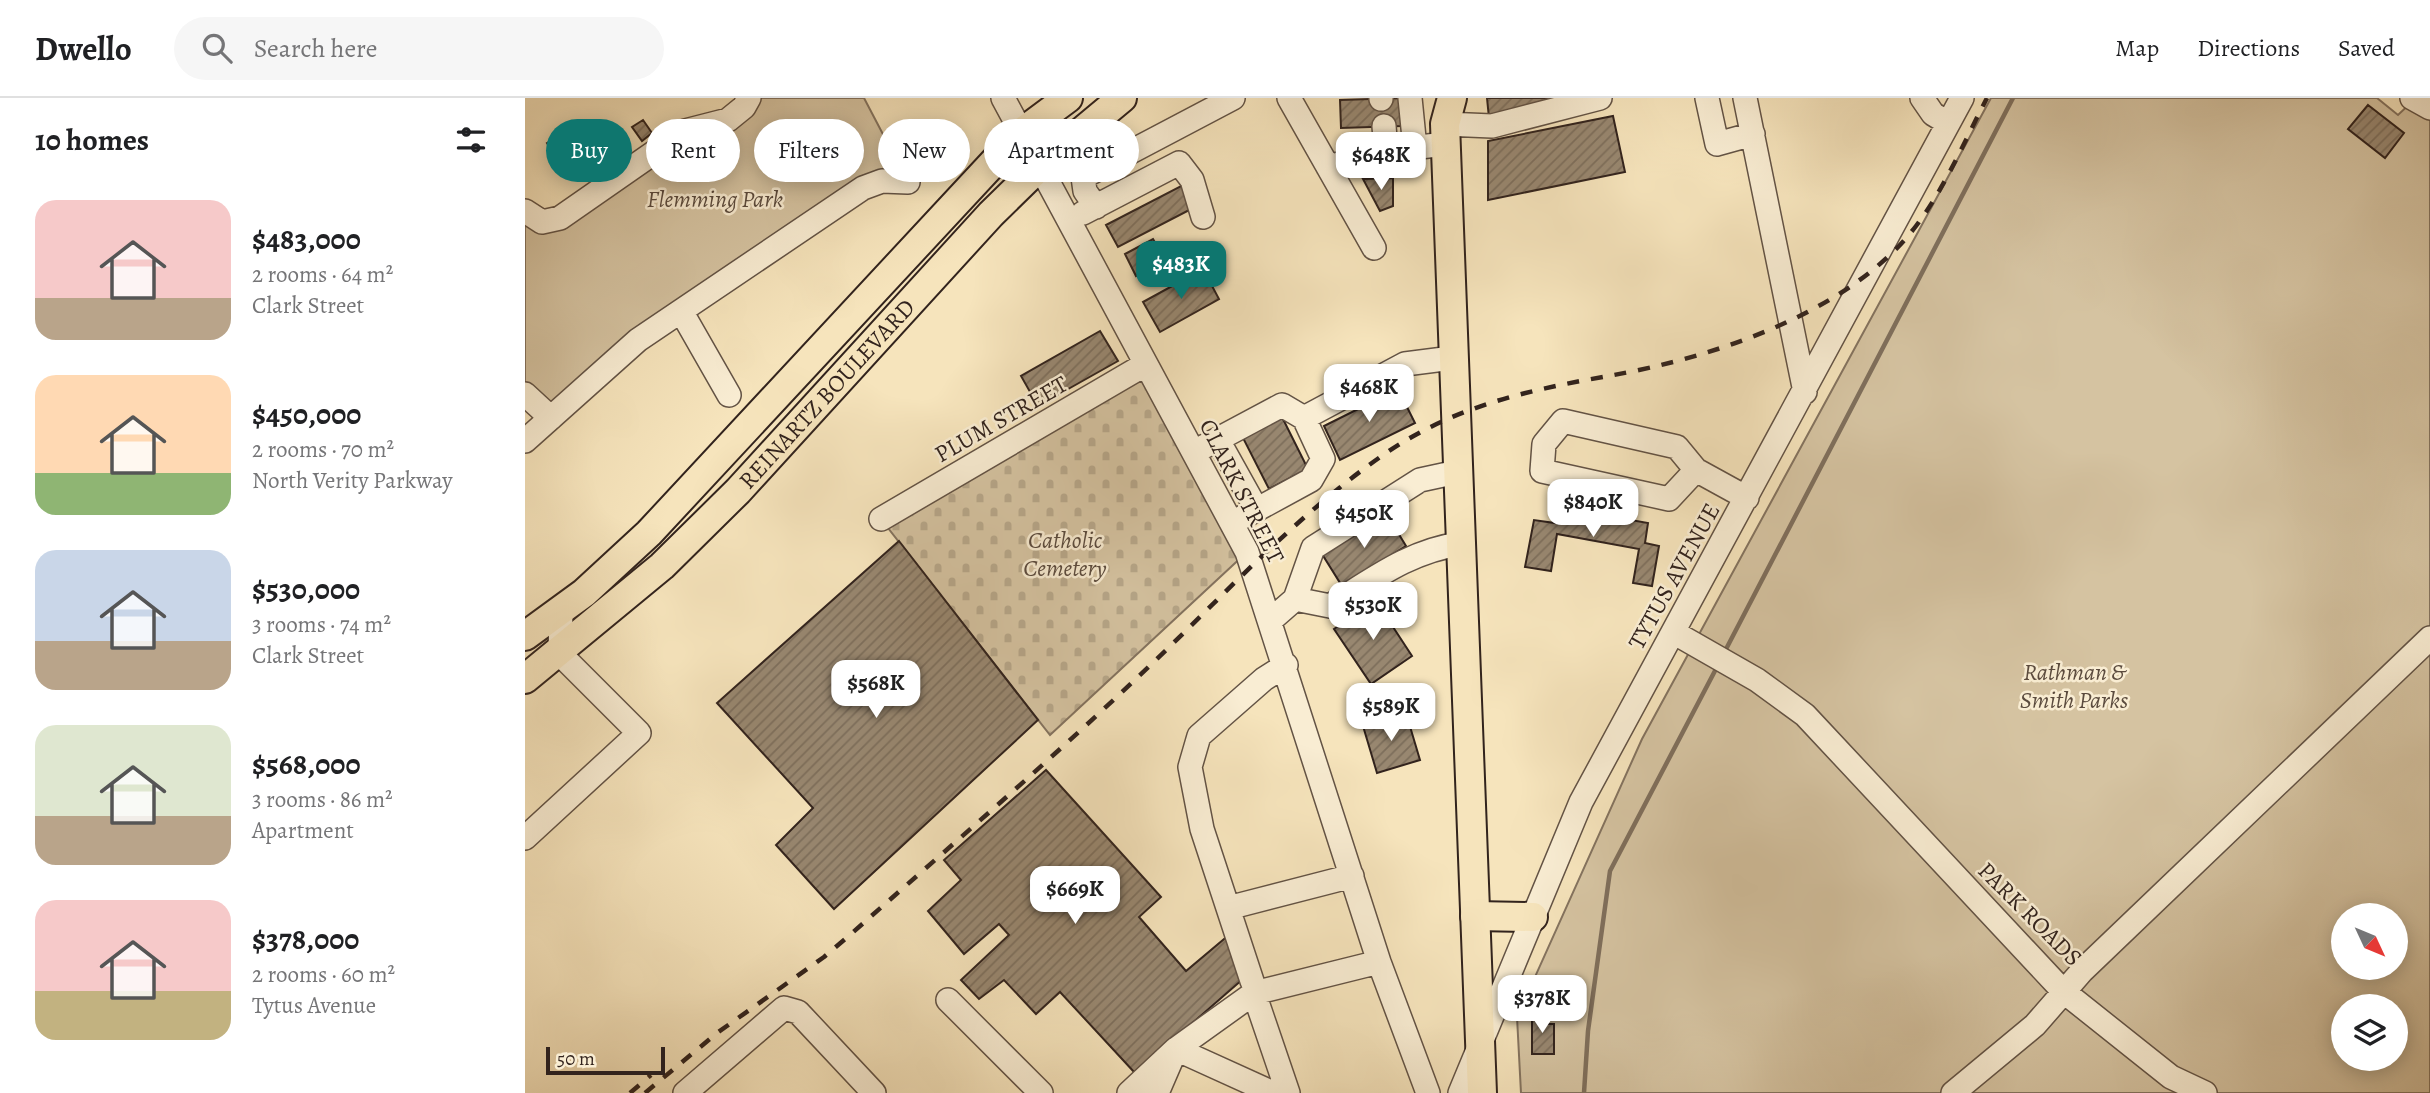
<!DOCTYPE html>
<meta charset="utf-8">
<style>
:root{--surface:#fff;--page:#f6f6f6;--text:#202124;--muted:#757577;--line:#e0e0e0;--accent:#0f766e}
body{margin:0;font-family:Alegreya,serif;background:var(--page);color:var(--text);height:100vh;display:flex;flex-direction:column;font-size:26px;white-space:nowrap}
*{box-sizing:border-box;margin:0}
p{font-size:23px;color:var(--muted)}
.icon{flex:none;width:38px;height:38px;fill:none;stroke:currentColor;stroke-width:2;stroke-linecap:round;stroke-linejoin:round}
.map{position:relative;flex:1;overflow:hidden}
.sheet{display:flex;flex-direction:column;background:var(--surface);width:525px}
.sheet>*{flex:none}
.banner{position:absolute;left:21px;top:21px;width:665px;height:63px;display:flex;gap:14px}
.needle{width:46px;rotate:134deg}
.controls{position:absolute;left:1806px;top:805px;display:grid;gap:14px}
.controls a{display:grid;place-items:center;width:77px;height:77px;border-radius:50%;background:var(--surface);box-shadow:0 4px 18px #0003;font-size:35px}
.scale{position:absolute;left:21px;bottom:18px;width:119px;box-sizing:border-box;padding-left:7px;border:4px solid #32231d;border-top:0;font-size:19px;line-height:24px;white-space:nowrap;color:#32231d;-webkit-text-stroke:5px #f9edd3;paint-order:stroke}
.price{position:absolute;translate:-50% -60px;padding:0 16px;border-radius:14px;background:#fff;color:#222;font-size:23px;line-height:46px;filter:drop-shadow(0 2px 4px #0008)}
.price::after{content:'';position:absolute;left:50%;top:42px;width:21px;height:16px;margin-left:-10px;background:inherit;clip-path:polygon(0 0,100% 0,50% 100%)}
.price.selected{background:var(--accent);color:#fff}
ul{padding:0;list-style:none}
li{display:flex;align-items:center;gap:21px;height:175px;padding:0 35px}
li span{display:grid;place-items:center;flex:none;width:196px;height:140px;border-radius:21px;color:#555}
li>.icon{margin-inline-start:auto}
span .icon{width:84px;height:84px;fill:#fffc;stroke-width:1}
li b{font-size:30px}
h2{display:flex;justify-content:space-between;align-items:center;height:84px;padding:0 35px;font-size:30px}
.tag{padding:0 24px;border-radius:32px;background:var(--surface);box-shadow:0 4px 18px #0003;font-size:24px;line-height:63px}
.tag.selected{background:var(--accent);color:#fff}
header{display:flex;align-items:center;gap:42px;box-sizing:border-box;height:98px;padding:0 35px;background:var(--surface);border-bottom:2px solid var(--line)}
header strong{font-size:33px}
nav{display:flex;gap:38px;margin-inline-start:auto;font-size:24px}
.search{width:490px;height:63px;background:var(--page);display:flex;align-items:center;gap:18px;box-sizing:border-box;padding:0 24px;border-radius:38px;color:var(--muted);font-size:26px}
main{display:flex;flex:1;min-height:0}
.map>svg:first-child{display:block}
</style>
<header>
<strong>Dwello</strong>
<div class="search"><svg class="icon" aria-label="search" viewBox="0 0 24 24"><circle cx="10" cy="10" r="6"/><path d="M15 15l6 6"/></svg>Search here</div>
<nav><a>Map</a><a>Directions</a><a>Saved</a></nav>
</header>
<main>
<section class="sheet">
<h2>10 homes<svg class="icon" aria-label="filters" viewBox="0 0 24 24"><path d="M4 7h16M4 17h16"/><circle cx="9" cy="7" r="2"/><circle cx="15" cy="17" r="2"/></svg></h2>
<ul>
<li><span style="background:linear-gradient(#f6c9c9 70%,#b9a48a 0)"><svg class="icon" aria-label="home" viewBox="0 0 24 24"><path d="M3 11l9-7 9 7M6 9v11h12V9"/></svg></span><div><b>$483,000</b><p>2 rooms · 64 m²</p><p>Clark Street</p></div></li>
<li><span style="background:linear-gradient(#ffd9b3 70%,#8fb573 0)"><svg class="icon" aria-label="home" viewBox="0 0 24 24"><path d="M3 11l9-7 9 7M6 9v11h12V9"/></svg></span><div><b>$450,000</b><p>2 rooms · 70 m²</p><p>North Verity Parkway</p></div></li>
<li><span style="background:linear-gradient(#c9d6e8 65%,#b9a48a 0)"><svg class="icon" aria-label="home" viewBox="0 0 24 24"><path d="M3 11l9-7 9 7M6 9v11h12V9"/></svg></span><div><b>$530,000</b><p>3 rooms · 74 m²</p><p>Clark Street</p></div></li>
<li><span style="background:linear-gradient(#dfe7d0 65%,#b9a48a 0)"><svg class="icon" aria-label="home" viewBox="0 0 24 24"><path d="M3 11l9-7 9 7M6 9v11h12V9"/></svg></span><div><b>$568,000</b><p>3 rooms · 86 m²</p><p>Apartment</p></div></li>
<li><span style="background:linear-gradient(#f6c9c9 65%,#c2b280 0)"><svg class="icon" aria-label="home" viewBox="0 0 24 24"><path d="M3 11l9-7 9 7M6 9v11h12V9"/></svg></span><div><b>$378,000</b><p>2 rooms · 60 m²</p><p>Tytus Avenue</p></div></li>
</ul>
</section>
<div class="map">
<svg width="1905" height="995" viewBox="0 0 1905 995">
<defs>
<pattern id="cemetery-stones" width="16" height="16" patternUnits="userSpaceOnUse" patternTransform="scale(1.75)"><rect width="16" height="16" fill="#d5c3a1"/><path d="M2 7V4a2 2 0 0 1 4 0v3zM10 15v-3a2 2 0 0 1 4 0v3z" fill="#b7a78a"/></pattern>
<pattern id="building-hatch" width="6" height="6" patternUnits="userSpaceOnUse" patternTransform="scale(1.75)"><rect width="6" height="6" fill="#988770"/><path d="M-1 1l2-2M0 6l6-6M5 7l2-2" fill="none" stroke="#7d6e5b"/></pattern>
</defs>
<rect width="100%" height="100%" fill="#f6e4bc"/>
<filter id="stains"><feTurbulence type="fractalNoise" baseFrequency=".00286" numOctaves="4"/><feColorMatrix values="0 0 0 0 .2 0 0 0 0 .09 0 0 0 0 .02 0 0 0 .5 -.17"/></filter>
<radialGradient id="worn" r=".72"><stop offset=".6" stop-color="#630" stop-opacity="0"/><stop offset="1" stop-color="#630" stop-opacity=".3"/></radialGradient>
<!-- cemetery -->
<path fill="url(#cemetery-stones)" stroke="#84735f" stroke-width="2" d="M621,266l101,188 -197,183 -169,-216z"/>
<!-- park -->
<path fill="#d5c3a1" stroke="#84735f" stroke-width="2" fill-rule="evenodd" d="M224,0h115l44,84 -45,6 -312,230 -26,-24v-183l17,11z
M1466,0h386l21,17 18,-17h14v995h-909l-4,-76 125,-278zM1818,817h53v53h-53zM1818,908h53v53h-53z"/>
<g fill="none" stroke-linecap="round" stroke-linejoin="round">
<!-- stream -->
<path stroke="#7f6f5c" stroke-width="4.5" d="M1199,555l289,-555
M1059,995l4,-62 22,-160 107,-204"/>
</g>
<!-- building -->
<path fill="url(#building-hatch)" stroke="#32231d" stroke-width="2" d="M876,0l1,28 -61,2 -1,-28z
M962,0h83l-81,20z
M1843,7l36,28 -19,25 -37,-29z
M1088,18l12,56 -137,28v-59z
M118,22l9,13 -10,8 -10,-14z
M35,37l12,19 -13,8 -12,-19z
M85,43l10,14 -14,8 -9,-14z
M868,80v28l-13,5 -17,-32z
M660,86l12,22 -79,41 -12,-22z
M628,141l12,21 -29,16 -11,-22z
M678,171l16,30 -59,33 -17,-30z
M575,233l18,30 -80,45 -17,-30z
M873,291l17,34 -75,37 -16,-34z
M755,315l28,56 -39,20 -28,-55z
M1033,409l90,16 -3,20 14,3 -7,40 -19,-3 6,-34 -82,-15 -6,37 -26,-4 9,-47 21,3z
M861,415l20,33 -64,40 -20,-32z
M374,443l139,179 -204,189 -58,-64 37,-37 -96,-105z
M851,503l36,55 -41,28 -37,-55z
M881,615l14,47 -43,13 -14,-47z
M521,672l115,127 -22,20 47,54 44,-37 13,45 -108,94 -75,-81 -24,22 -32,-34 -25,19 -18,-19 48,-45 -10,-11 -35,30 -36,-43 33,-31 -17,-20z
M1007,914h15v12h7v30h-22z"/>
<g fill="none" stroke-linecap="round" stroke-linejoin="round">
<defs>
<path id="minor" d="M478,0l244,454 132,410 49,131
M764,0l85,150
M856,0v1
M885,0l5,50
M1182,0l10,46 36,-10
M1220,0l60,294
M1397,0l11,16 15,9
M1887,0l18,10
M920,26l47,2 108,-28
M859,28l2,25 59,-7
M803,69l58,-16
M571,109l-11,-16 -2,-14 150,-79
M0,113l17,11 18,-4 125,-87 43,-11 16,-13 5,-9
M558,115l96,-50 13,17 11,37
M156,213l48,84
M0,296l26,24
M693,342l39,70
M0,343l113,-101 225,-152 19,-7 26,1
M669,354l88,-47 22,13 101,-54 47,-6
M1171,372l-27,29 -127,-28 2,-27 19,-23 114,26 19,23 51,28
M356,421l265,-155
M707,425l79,-43 12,-21 -19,-41
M770,501l35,7c42,-26 81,-56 131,-62
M746,522l24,-21 18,-51 107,-68 37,-8
M1148,534l84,48 48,35 258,276 108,86 34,16
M0,740l114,-105 -79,-79 1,-43
M703,810l124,-32
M727,883l-50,-152 -12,-62 9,-31 65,-57 22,-14
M729,895l34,100
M423,902l93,93
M160,995l99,-85 14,4 76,81
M604,995l47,-44 78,-56 125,-31
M632,995l19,-44 97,44
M935,995l121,-291 381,-704
M1428,995l82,-68 47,-54 348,-333"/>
<g id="major">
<path d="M927,0l-7,26 37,969"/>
<path d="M0,538l59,-43 65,-60 372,-400 47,-35"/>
<path id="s1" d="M0,581l137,-113 76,-75 253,-277 47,-46 84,-70"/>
<path d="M950,818l58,1"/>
</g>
</defs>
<!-- minor casing -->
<use href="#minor" stroke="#635345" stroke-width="26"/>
<!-- major casing -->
<use href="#major" stroke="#32231d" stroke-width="32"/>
<!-- minor -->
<use href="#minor" stroke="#f9edd3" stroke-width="23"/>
<!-- major -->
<use href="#major" stroke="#f6e4bc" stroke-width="28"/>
<!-- rail -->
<path stroke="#32231d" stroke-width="4.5" stroke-dasharray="12 12" stroke-linecap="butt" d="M105,995l21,-18
M120,995l72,-60 107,-76 27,-23c96,-85 194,-169 288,-258 81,-76 157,-162 250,-225 67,-45 140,-61 219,-75 104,-18 242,-63 308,-150 29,-38 49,-86 71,-128"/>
</g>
<g text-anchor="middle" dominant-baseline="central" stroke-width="5" stroke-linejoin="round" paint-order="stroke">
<!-- park labels -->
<g font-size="24" font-style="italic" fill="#5b4b3e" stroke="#f9edd3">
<text x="190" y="101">Flemming Park</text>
<text x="540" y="442">Catholic<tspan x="540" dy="28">Cemetery</tspan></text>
<text x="1549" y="574">Rathman &amp;<tspan x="1549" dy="28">Smith Parks</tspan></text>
</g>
<!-- street labels -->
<g font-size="24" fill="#32231d" stroke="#f9edd3">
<text stroke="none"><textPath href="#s1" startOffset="416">REINARTZ BOULEVARD</textPath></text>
<text transform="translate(476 321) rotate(-30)">PLUM STREET</text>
<text transform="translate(717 393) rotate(63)">CLARK STREET</text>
<text transform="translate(1149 478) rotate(-61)">TYTUS AVENUE</text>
<text transform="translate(1505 816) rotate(45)">PARK ROADS</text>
</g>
</g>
<rect width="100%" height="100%" filter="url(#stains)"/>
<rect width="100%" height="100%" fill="url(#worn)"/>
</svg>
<div class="controls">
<a><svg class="needle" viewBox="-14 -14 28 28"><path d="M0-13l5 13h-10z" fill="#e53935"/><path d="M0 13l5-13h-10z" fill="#757577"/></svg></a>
<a><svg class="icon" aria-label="layers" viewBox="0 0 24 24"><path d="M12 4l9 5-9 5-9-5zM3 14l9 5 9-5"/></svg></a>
</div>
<div class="scale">50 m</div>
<b class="price" style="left:856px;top:94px">$648K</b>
<b class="price selected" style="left:656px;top:203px">$483K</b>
<b class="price" style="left:844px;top:326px">$468K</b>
<b class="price" style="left:1068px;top:441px">$840K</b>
<b class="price" style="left:839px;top:452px">$450K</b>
<b class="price" style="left:848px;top:544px">$530K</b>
<b class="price" style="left:351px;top:622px">$568K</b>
<b class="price" style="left:866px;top:645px">$589K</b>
<b class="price" style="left:550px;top:828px">$669K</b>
<b class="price" style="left:1017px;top:937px">$378K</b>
<div class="banner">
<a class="tag selected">Buy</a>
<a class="tag">Rent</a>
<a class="tag">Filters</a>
<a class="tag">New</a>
<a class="tag">Apartment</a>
</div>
</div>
</main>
